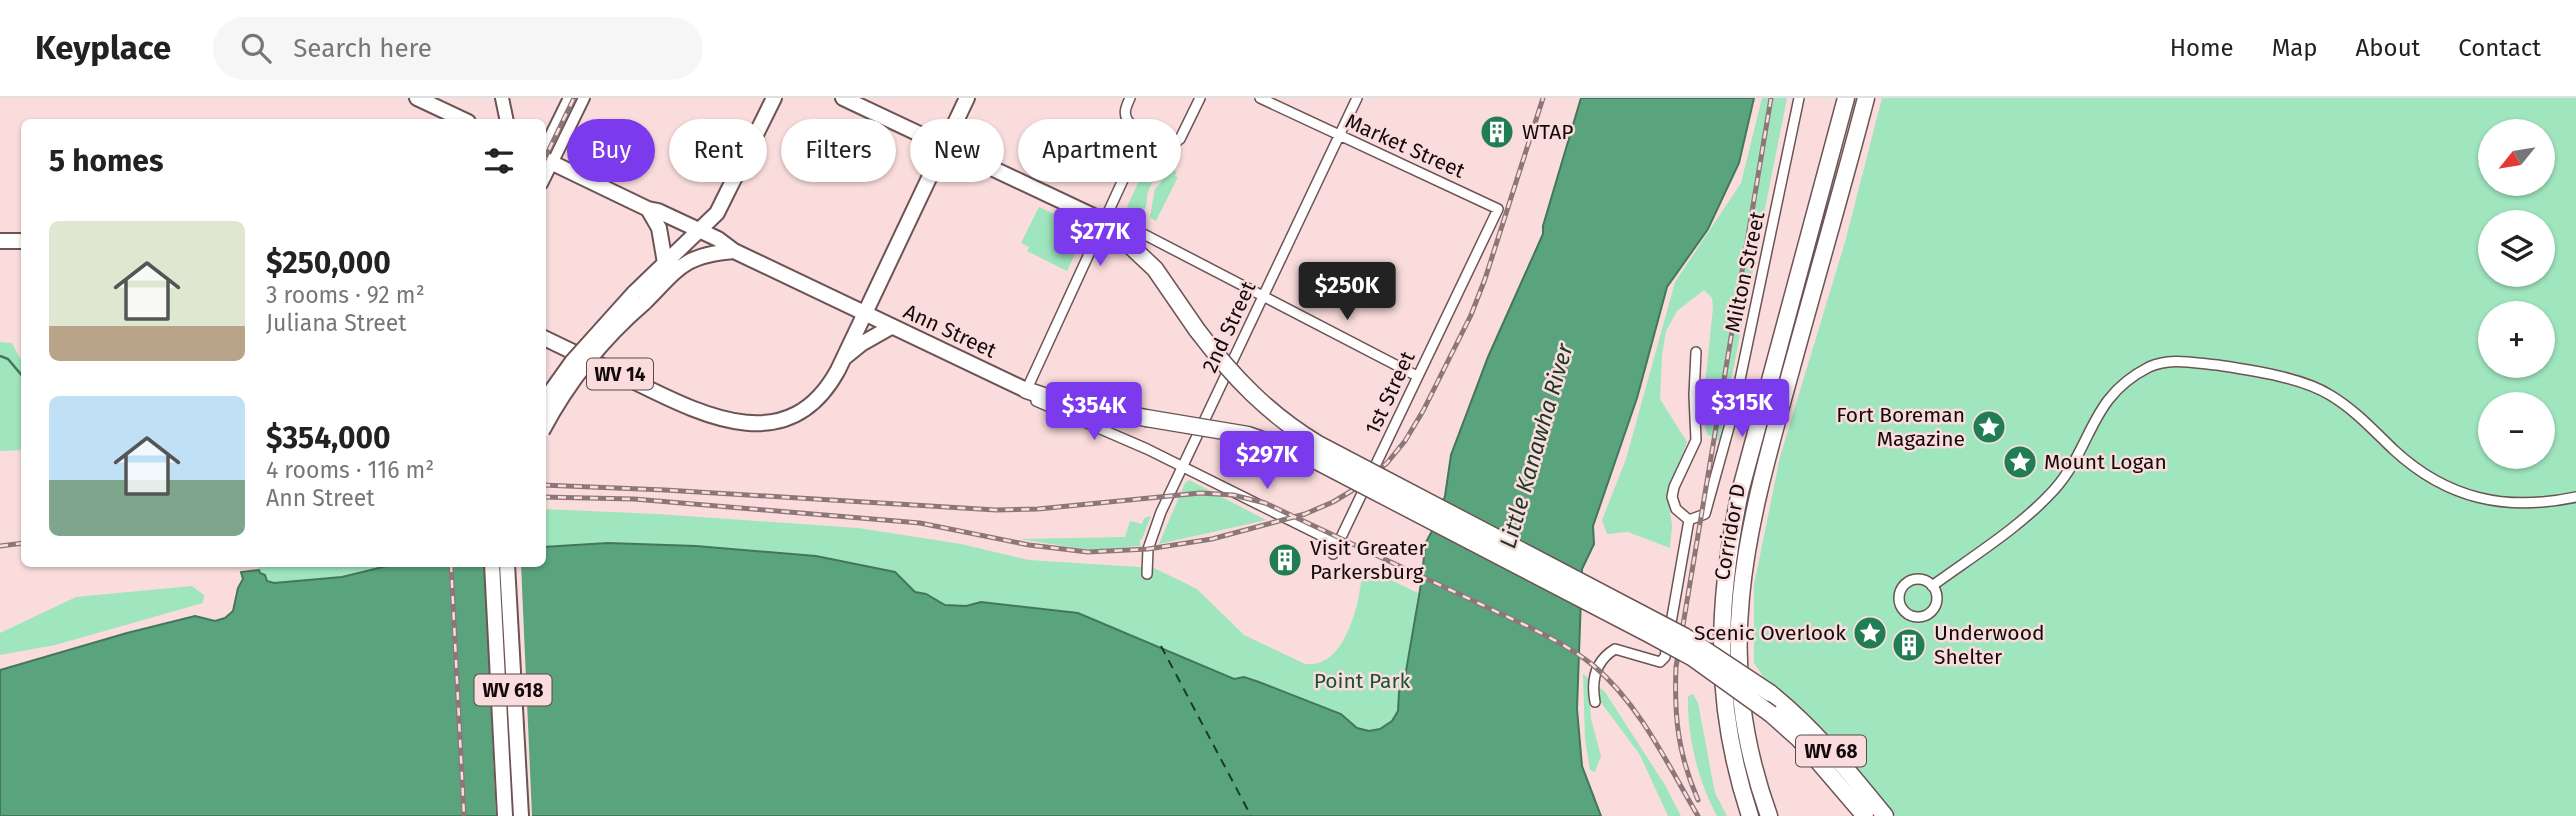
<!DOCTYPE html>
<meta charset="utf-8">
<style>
:root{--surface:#fff;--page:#f6f6f6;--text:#222;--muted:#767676;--line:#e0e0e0;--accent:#7c3aed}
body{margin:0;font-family:"Fira Sans",sans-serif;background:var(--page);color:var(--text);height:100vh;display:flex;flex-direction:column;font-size:26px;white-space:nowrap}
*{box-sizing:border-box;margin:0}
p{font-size:23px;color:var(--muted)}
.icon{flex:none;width:38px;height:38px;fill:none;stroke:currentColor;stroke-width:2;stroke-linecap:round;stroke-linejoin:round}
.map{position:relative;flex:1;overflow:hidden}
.details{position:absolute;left:21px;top:21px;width:525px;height:448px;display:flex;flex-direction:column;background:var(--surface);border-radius:10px;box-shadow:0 2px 5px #0004}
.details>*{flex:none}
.banner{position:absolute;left:567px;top:21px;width:665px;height:63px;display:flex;gap:14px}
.needle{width:46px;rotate:240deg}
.fabs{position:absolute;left:2478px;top:21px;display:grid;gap:14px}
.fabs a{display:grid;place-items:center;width:77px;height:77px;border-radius:50%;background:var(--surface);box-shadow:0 2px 5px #0004;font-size:35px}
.price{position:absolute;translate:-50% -60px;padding:0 16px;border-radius:7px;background:var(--accent);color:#fff;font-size:23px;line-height:46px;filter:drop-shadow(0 2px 4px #0008)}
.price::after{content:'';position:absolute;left:50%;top:42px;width:21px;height:16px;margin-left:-10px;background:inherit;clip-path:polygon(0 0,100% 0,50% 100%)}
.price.on{background:#222;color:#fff}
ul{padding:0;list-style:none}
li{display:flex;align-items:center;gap:21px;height:175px;padding:0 28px}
li span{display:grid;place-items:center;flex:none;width:196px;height:140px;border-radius:10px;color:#555}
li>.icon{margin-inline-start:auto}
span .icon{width:84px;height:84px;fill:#fffc;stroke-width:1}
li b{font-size:30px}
h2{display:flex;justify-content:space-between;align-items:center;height:84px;padding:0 28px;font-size:30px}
.pill{padding:0 24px;border-radius:32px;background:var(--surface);box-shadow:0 2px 5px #0004;font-size:24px;line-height:63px}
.pill.on{background:var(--accent);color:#fff}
header{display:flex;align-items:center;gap:42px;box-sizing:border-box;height:98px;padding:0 35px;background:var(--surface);border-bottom:2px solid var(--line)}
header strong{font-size:33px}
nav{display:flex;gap:38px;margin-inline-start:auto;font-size:24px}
.search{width:490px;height:63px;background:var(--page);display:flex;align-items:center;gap:18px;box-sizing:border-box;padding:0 24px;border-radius:38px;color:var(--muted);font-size:26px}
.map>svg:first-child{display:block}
</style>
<header>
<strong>Keyplace</strong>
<div class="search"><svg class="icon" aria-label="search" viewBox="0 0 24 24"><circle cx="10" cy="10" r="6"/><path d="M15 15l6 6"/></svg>Search here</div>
<nav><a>Home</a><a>Map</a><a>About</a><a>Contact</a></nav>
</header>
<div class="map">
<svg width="2576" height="718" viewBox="0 0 2576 718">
<rect width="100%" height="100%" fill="#fadcdc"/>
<!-- green -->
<path fill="#9fe5be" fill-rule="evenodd" d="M1762,0h25l-68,343 -12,-7 -5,-21 11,-105 -1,-10 -8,-8 -27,21 -11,20 -4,24 -2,44 27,43 -20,52 5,31 -2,23 -42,-16 -21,2 -5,-14 24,-61 49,-177 66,-99z
M1882,0h694v718h-680l-47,-58 -84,-79 -11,-16v-78l26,-128 65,-215zM2490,33h53v53h-53zM2490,124h53v53h-53zM2490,215h53v53h-53zM2490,306h53v53h-53z
M1155,62l6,2 4,7c-4,8 -11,10 -15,18 -5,9 -1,20 -8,27l-15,-7 20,-44z
M1172,71l5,3 -2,4 3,1 -22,44 -6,-4 5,-28z
M1039,109l48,22 -20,42 -40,-20 2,-4 -8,-4z
M0,244l12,1 12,23v84l-24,1z
M1189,382l2,1 75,39 -107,24 26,-61z
M542,411l116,5 200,14 103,16 68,16 125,8 43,21 47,46 61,29c29,3 42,-27 50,-52 5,-15 4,-29 11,-44l52,25 -14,90 -5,9 -1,19 -6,10 -12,8 -11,2 -12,-3 -16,-14 -82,-32 -15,-5 -10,2 -257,-76 -18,4 -14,-2 -19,-11 -11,-2 -20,-20 -79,-16 -208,-13 -65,4z
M1151,418l-9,23 -2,1v6l-50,4 -71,-11 106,-2 5,-16 12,3 2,-6z
M257,466h138l-53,13 -68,6c-11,-2 -14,-9 -17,-19z
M192,488l12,9 -1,8 -148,42 -55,10v-22l76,-36z
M1583,576l22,18 60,93 16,31h-13l-28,-61 -40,-54 -10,3 1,15 10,37 -6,16 -5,-2 -5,-31z
M1693,596l5,9 17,90 12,23h-10c-19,-35 -30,-80 -29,-120z"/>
<!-- water -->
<path fill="#59a47d" stroke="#44765b" stroke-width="2" d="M1581,0h173l-15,65 -31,66 -41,58 -30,111 -44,128 1,18 -12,25 -5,140 5,57 19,50h-1601v-146l127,-37 68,-17 20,5 10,-3 8,-7 5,-23 5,-9 -2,-7 18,-2 1,3 5,2 2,6 7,2 68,-6 53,-13h147l1,-17 65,-4 88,3 120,10 79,16 20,20 11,2 19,11 21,1 15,-4 97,11 156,66 10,-2 15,5 82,32 16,14 12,3 11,-2 12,-8 6,-10 1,-19 5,-9 18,-105 3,-34 7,-13 13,-35 6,-41 37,-98 55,-123v-8z"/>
<!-- pier -->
<path fill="#fadcdc" d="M486,466h35l11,252h-36l-10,-215z"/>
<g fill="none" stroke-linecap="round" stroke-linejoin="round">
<!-- stream -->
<path stroke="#44765b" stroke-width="2.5" d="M0,258l8,3 16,19"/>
<!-- ferry -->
<path stroke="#193a29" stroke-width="2" stroke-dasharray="9 7" stroke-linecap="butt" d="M1161,548l90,170"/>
<defs>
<path id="minor" d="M1130,0c-3,7 -7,14 -3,21 3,7 35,23 43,24 6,0 6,-1 10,-4l20,-41
M1260,0l238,111 -165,345
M1106,124l22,4 289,150
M1026,293l119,-259
M1036,303l111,48 191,95
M1689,422l-13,-11 -4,-12 2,-10 22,-47 -2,-45 2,-43
M1147,476l1,-25 13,-37 196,-414
M1899 500a19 19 0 1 1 38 0a19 19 0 1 1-38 0Z
M1932,488c41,-30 87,-58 121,-95 41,-45 35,-93 96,-124 21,-10 45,-4 68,-2 33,5 84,12 113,30 25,15 43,35 64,55 53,49 112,62 182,47
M1595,604c-4,-22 0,-41 20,-53l45,13 5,-5 24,-137 16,-6 28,-101 66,-315"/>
<path id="tertiary" d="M542,55l27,-55
M542,86l42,-86"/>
<path id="secondary" d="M502,0l5,24"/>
<path id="primary" d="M417,0l51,24
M843,0l261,123
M542,60l106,51 10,2 60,28 16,12 292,139
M648,111l11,19 6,35
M0,143h24
M634,195l83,-80 57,-115
M644,205c34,-34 39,-48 90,-52
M542,239c33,16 65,31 97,47 69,34 151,74 199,-14l129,-272
M845,259l16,-13 30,-17
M492,466l13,252
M507,466l14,252"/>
<path id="motorway" d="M1104,123l51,48 42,61
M1026,292l27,9 93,19
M1770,595c45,36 79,79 115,123
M1771,616l28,25 66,77
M1750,718c-37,-112 -34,-210 -10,-324l106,-394
M1769,718c-58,-162 -23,-283 21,-442 25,-92 52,-184 76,-276"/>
</defs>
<!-- minor casing -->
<use href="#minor" stroke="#6d5454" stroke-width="12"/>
<!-- tertiary casing -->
<use href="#tertiary" stroke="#6d5454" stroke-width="14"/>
<!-- secondary casing -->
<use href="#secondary" stroke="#6d5454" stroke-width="16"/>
<!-- primary casing -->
<use href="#primary" stroke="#6d5454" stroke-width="18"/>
<!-- motorway casing -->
<use href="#motorway" stroke="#6d5454" stroke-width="19"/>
<!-- minor -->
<use href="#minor" stroke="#fff" stroke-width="9"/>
<!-- tertiary -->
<use href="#tertiary" stroke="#fff" stroke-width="10"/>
<!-- secondary -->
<use href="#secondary" stroke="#fff" stroke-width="12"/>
<!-- primary -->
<use href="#primary" stroke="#fff" stroke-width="14"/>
<!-- motorway -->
<use href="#motorway" stroke="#fff" stroke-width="16"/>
<defs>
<path id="rail" d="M542,66l32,-66
M542,387l123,5 331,20 42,-1 162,-16 33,2 32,8 260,122c24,12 48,24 69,41 46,39 74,99 104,150
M542,399l92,2 286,24 109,22 59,7 60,-3 64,-10 93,-25 28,-12 20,-12 34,-27 18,-22 18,-30 48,-96 14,-36 58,-181
M0,448l24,-3
M451,466l13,252
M1698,702c-20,-46 -24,-83 -22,-133l95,-569"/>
</defs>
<!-- rail casing -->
<use href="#rail" stroke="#8c7778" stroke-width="5"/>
<!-- rail -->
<use href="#rail" stroke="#fadcdc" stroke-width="2.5" stroke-dasharray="8" stroke-linecap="butt"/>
<defs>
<path id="primary-bridge" d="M542,306l30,-42 62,-69
M542,333c26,-49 60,-92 102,-128"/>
<path id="motorway-bridge" d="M1197,232c35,46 71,84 121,114l366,192 86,57
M1146,320l102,17 57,20 342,178 46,25 78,56"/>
</defs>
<!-- primary-bridge casing -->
<use href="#primary-bridge" stroke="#6d5454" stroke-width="18" stroke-linecap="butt"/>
<!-- motorway-bridge casing -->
<use href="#motorway-bridge" stroke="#6d5454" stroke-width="19" stroke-linecap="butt"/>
<!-- primary-bridge -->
<use href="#primary-bridge" stroke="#fff" stroke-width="14"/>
<!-- motorway-bridge -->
<use href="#motorway-bridge" stroke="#fff" stroke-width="16"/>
</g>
<!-- icons -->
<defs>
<symbol id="building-disc" viewBox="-11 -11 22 22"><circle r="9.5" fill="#217e54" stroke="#fadcdc"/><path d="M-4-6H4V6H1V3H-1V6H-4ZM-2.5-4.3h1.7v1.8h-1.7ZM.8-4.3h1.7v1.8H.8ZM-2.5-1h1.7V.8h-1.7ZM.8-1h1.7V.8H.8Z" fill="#fff"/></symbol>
<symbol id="sight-disc" viewBox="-11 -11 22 22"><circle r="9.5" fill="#217e54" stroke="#fadcdc"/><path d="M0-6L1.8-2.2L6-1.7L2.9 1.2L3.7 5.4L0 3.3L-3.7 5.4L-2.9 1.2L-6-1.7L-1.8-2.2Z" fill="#fff"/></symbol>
</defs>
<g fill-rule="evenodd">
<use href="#building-disc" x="1478" y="15" width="38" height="38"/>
<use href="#sight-disc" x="1970" y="310" width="38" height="38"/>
<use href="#sight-disc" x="2001" y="345" width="38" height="38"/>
<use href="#building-disc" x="1266" y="443" width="38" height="38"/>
<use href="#sight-disc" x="1851" y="516" width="38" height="38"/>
<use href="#building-disc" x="1890" y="528" width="38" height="38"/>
</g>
<g text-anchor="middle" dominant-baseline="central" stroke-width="5" stroke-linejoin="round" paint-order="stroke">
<!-- shield labels -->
<g fill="#fadcdc" stroke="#59494a" stroke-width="2">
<rect x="587" y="260.5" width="66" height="31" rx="5"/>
<rect x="474.5" y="576.5" width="77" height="31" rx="5"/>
<rect x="1796" y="637.5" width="70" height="31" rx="5"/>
</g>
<g font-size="19" font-weight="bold" fill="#140a0b">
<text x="620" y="276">WV 14</text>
<text x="513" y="592">WV 618</text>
<text x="1831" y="653">WV 68</text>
</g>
<!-- poi labels -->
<g font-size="21" fill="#140a0b" stroke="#fadcdc" text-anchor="start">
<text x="1522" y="34">WTAP</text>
<text x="1965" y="317" text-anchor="end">Fort Boreman<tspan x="1965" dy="24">Magazine</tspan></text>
<text x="2044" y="364">Mount Logan</text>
<text x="1310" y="450">Visit Greater<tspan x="1310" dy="24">Parkersburg</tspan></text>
<text x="1846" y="535" text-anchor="end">Scenic Overlook</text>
<text x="1934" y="535">Underwood<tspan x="1934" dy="24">Shelter</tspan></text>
</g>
<!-- street labels -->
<g font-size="21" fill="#140a0b" stroke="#fadcdc">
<text transform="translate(1405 48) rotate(24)">Market Street</text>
<text transform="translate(1745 174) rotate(-78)">Milton Street</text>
<text transform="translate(1229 229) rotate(-65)">2nd Street</text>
<text transform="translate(950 233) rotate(25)">Ann Street</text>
<text transform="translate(1390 295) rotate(-65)">1st Street</text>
<text transform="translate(1730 434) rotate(-80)">Corridor D</text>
</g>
<!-- park labels -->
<g font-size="21" fill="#195338" stroke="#fadcdc">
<text x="1362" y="583">Point Park</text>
</g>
<!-- water labels -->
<g font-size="23" font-style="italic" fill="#193a29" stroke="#fadcdc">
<text transform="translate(1536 348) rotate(-74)">Little Kanawha River</text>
</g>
</g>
</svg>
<div class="fabs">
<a><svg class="needle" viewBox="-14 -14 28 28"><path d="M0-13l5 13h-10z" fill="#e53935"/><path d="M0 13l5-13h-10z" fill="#767676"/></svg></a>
<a><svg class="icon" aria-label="layers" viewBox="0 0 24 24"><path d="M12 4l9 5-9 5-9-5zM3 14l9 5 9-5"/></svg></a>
<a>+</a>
<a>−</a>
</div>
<b class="price" style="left:1100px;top:170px">$277K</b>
<b class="price on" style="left:1347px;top:224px">$250K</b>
<b class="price" style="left:1742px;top:341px">$315K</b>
<b class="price" style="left:1094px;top:344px">$354K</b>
<b class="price" style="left:1267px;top:393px">$297K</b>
<div class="banner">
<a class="pill on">Buy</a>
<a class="pill">Rent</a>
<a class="pill">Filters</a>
<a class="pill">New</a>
<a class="pill">Apartment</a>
</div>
<section class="details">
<h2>5 homes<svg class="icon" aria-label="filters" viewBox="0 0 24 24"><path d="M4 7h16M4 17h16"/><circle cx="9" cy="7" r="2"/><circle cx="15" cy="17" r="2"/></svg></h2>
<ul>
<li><span style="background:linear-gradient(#dfe7d0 75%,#b9a48a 0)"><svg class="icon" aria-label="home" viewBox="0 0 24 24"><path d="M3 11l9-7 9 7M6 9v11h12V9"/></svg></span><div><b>$250,000</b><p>3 rooms · 92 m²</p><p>Juliana Street</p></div></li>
<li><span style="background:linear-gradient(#bfe0f5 60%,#7fa58c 0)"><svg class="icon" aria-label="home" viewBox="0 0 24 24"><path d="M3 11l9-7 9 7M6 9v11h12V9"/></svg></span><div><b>$354,000</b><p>4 rooms · 116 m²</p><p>Ann Street</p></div></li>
</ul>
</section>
</div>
